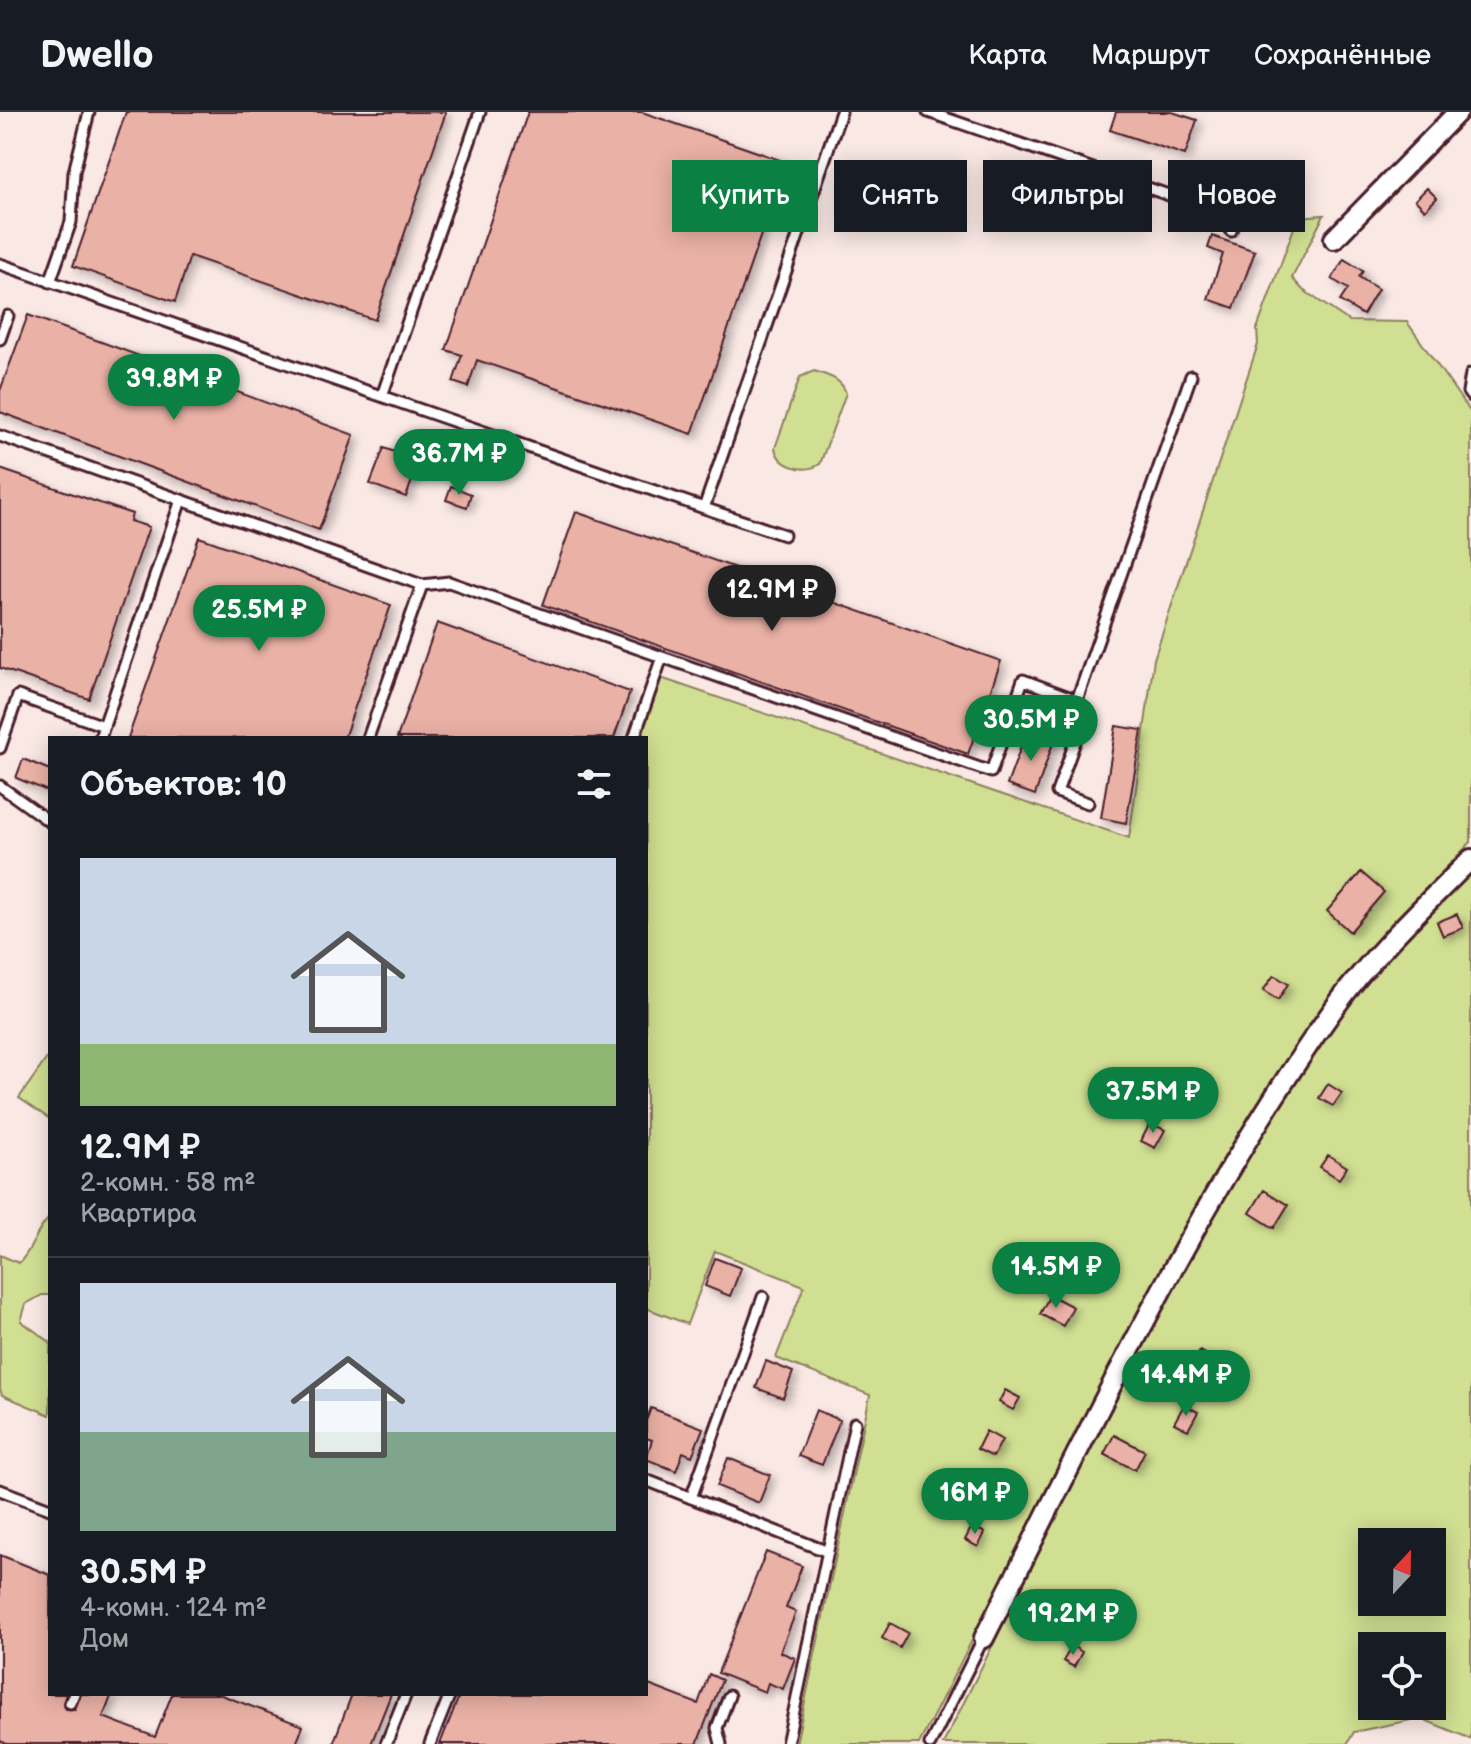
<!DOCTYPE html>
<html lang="ru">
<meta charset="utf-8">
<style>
:root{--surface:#171b24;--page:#20242c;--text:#f1f3f6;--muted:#9ea1a6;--line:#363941;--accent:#0b8043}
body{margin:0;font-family:"Balsamiq Sans",sans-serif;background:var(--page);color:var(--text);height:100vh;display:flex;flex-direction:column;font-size:30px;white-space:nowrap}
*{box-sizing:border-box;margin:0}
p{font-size:26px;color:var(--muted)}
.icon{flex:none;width:44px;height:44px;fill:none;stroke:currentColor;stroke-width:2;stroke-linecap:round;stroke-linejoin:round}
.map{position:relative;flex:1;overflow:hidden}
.details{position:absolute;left:48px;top:624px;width:600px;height:960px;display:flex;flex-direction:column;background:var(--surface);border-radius:0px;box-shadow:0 4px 20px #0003}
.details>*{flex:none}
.guide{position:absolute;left:672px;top:48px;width:678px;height:72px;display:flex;gap:16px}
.needle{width:52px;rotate:22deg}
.buttons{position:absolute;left:1358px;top:1416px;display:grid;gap:16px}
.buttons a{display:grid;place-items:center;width:88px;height:88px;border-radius:0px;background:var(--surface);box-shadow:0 4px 20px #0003;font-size:40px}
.price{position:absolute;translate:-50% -68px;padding:0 18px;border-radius:28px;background:var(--accent);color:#fff;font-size:26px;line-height:52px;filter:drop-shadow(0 2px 4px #0008)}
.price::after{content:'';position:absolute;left:50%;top:48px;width:24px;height:18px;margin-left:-12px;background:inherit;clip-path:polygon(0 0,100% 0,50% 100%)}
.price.on{background:#222;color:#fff}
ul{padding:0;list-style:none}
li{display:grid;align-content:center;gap:16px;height:424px;padding:0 32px}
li+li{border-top:2px solid var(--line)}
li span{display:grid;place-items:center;height:248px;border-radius:0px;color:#555}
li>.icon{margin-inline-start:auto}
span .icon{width:144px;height:144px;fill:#fffc;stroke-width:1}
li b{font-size:34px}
h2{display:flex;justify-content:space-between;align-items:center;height:96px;padding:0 32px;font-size:34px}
.pill{padding:0 28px;border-radius:0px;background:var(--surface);box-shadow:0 4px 20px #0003;font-size:28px;line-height:72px}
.pill.on{background:var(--accent);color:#fff}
header{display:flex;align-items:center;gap:48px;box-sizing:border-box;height:112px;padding:0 40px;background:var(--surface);border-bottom:2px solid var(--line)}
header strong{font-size:38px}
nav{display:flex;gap:44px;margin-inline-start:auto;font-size:28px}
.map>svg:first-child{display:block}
</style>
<header>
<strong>Dwello</strong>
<nav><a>Карта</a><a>Маршрут</a><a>Сохранённые</a></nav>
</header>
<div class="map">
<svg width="1471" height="1632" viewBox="0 0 1471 1632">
<defs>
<filter id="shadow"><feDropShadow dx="4.5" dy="4.5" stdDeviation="4" flood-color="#0004"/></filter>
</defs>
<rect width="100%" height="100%" fill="#f9e8e4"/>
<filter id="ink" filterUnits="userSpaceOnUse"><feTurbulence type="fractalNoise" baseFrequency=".0125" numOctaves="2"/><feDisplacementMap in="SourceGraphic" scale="16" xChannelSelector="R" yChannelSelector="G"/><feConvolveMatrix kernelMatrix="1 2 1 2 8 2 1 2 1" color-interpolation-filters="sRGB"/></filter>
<g filter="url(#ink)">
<!-- green -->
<path fill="#d0df92" stroke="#8d7f5e" stroke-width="2" fill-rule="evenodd" d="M1324,103l-32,63 11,12 46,31 58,1 64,91v429l-79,82 -63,76 -92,136 -71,124 -247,484h-123l74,-349 -94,-37 28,-72 -89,-35 -28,73 -41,-16v-570h-6l21,-60 468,160 25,-179 104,-315 -1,-15 41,-112z
M814,259c14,5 27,7 32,22l-26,71c-15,10 -41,3 -45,-16l25,-71z
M1471,760v867l-51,-21 -66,14 -7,12h-404l239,-476 74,-123 88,-135 66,-77zM1372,1430h60v60h-60zM1372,1534h60v60h-60z
M50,942v65l-31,-21z
M48,1107l2,3v73h-8l-16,9 -5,17 29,21v73l-48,-20 -2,-6v-134l19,8c14,-14 15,-29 29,-44z"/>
<!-- building -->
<path fill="#eab1a6" stroke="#4a1f2b" stroke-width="2" filter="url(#shadow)" d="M126,0h320l-71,208 -185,-64 -15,46 -102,-36z
M528,0h114l144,50 -94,272 -215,-74 -9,27 -15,-5 9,-27 -16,-5z
M1116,0h56l25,8 -12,35 -75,-25z
M1427,76l10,10 -12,12 -10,-10z
M1212,124l43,15 -21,57 -26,-9 15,-45 -15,-6z
M1344,147l19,12 -4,6 19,12 -15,26 -23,-14 8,-12 -16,-10z
M28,203l326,120 -35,95 -319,-118v-21z
M384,336l35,13 -13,36 -36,-13z
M0,357l132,45 -2,7 19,6 -60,172 -89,-31z
M451,374l20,8 -4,13 -21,-7z
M576,400l425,149 -33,93 -425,-149z
M199,425l192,68 -47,133h-216z
M437,511l193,69 -16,46h-217z
M1116,614l26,4 -16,93 -25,-5z
M1027,618l27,10 -19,55 -28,-10z
M23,647l27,11v22l-34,-14z
M1361,760l23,20 -34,40 -23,-21z
M1457,802l6,14 -20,8 -6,-14z
M1274,863l14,9 -10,16 -15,-9z
M1328,972l14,9 -9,13 -14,-8z
M1150,1011l15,7 -10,18 -14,-7z
M1328,1043l19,12 -8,12 -19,-12z
M1264,1078l24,15 -14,23 -24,-15z
M715,1146l26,10 -11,28 -25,-10z
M1050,1183l23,12 -10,19 -23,-12z
M1200,1239l16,9 -12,22 -16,-8z
M766,1249l27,11 -10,26 -27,-10z
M1005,1278l15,8 -7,12 -14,-8z
M1184,1293l14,7 -10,18 -14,-7z
M651,1296l52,20 -11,28 -9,-4 -7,19 -30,-12 6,-19 -6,-2v-17z
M816,1298l24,10 -18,45 -24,-9z
M986,1319l16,9 -9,17 -16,-8z
M1114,1323l31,16 -10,19 -31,-16z
M728,1346l42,17 -11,28 -42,-17z
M972,1414l13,7 -7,14 -13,-7z
M766,1440l36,14 -16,42 10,4 -16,40 15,6 -12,31 -15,-6 -3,9 -47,-19z
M0,1443l50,20v119h16l-3,9 3,6h9l6,-15h31l-9,23 52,20 17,-43h47l84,32 -7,18h-289l-7,-3z
M890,1511l18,10 -8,15 -18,-10z
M1072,1534l10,6 -8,15 -11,-6z
M709,1562l13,6 -25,64h-257l20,-50h186v-10l52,20z
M352,1582h39l-20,50h-38z"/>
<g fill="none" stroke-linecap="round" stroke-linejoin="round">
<defs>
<path id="lane" d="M928,0l307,106 -4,13
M0,152l704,244 137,-396
M50,170l21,-60 3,-50 15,-60
M0,227l8,-23
M1471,262l-3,18 3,4
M382,284l98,-284
M0,324l422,149 27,-3 213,75 -28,81
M704,396l80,27
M662,545l329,115 32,-92 54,20 114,-324
M1077,588l8,14 -28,78 31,11
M100,626l4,-12
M368,626l54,-153
M0,636l18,-52 86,30 77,-226
M0,674l50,36
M646,1368l182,72
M0,1378l50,19
M691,1386l72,-201
M70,1591l4,-9
M386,1632l20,-50
M430,1632l20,-50
M721,1632l-4,-16 12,-32
M787,1632l68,-321
M930,1632l50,-99"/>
<path id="street" d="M1334,127l124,-127
M984,1526c109,-215 211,-435 351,-631 39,-54 89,-101 136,-148"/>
</defs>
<!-- lane casing -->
<use href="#lane" stroke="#4a1f2b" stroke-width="15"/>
<!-- street casing -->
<use href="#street" stroke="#4a1f2b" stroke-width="24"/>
<!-- lane -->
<use href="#lane" stroke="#fff" stroke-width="9"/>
<!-- street -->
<use href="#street" stroke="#fff" stroke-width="18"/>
</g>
</g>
</svg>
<div class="buttons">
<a><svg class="needle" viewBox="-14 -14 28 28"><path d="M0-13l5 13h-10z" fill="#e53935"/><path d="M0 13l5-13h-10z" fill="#9ea1a6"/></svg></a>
<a><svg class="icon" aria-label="locate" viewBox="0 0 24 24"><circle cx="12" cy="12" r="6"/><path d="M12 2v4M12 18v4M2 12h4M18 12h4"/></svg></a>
</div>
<b class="price" style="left:174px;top:310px">39.8M ₽</b>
<b class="price" style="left:459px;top:385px">36.7M ₽</b>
<b class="price on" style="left:772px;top:521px">12.9M ₽</b>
<b class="price" style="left:259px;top:541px">25.5M ₽</b>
<b class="price" style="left:1031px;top:651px">30.5M ₽</b>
<b class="price" style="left:1153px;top:1023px">37.5M ₽</b>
<b class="price" style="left:1056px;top:1198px">14.5M ₽</b>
<b class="price" style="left:1186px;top:1306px">14.4M ₽</b>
<b class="price" style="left:975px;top:1424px">16M ₽</b>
<b class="price" style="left:1073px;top:1545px">19.2M ₽</b>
<div class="guide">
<a class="pill on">Купить</a>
<a class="pill">Снять</a>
<a class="pill">Фильтры</a>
<a class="pill">Новое</a>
</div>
<section class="details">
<h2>Объектов: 10<svg class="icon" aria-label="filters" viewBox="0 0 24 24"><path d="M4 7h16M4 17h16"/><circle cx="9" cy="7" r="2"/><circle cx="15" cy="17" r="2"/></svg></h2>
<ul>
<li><span style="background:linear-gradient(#c9d6e8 75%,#8fb573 0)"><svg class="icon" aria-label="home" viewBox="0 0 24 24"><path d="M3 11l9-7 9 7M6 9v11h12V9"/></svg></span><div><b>12.9M ₽</b><p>2-комн. · 58 m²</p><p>Квартира</p></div></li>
<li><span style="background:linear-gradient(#c9d6e8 60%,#7fa58c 0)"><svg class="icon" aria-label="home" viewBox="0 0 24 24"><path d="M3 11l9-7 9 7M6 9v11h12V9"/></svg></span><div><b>30.5M ₽</b><p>4-комн. · 124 m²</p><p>Дом</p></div></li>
</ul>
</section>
</div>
